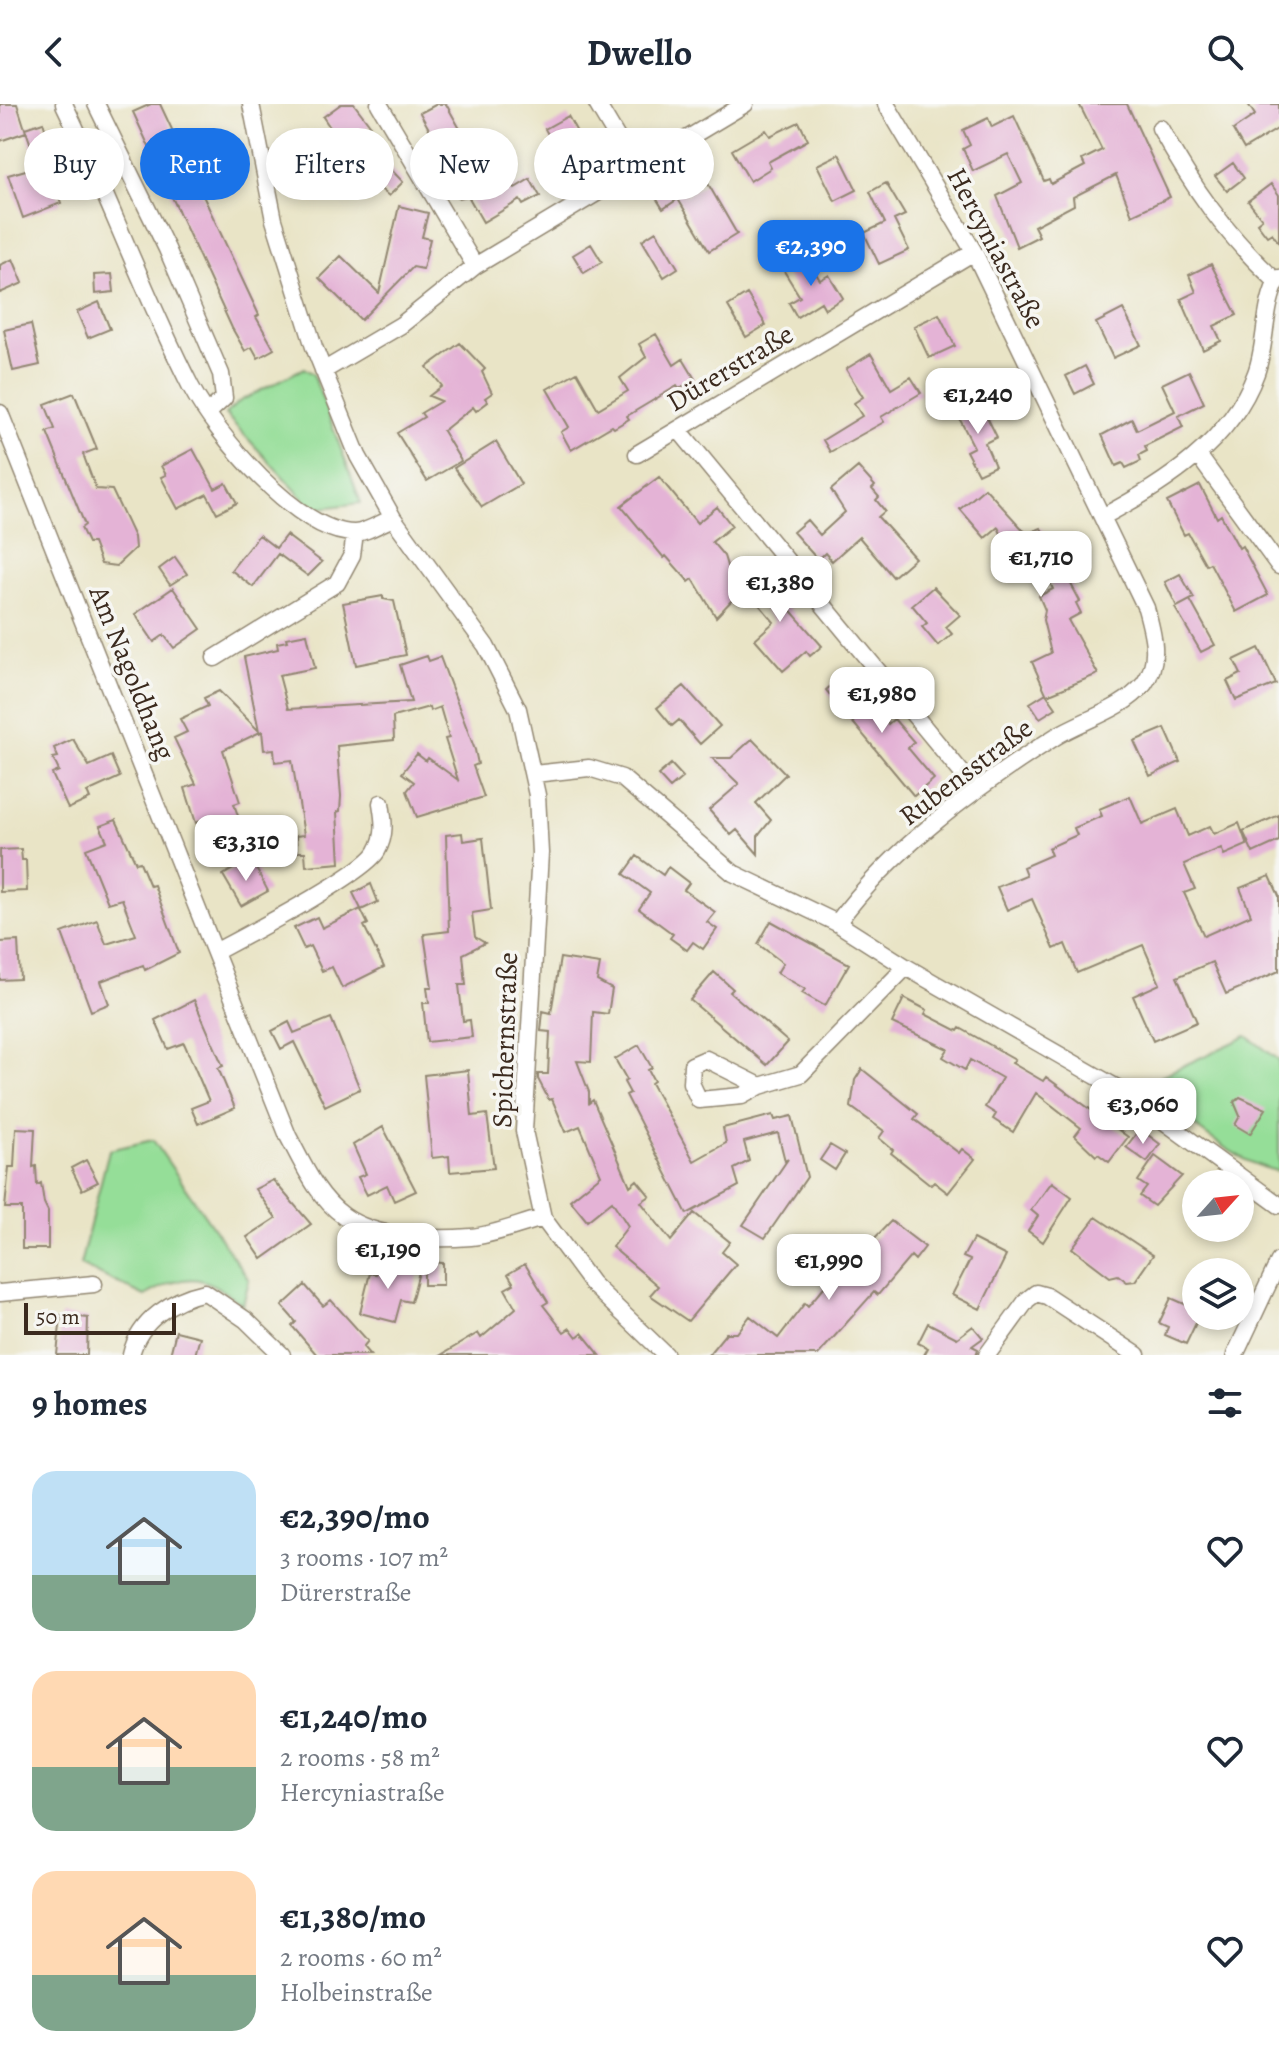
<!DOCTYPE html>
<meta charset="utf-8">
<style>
:root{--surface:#fff;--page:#f2f2f3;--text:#1f2937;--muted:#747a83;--accent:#1a73e8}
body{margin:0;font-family:Alegreya,serif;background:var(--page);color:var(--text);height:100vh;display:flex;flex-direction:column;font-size:30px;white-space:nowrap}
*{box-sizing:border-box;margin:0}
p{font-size:26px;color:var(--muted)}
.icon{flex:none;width:44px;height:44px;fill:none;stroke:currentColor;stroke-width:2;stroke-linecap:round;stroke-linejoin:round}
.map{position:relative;height:1251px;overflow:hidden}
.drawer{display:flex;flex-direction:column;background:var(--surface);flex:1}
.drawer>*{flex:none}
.top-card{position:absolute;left:24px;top:24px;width:800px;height:72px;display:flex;gap:16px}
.needle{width:52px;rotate:63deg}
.buttons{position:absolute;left:1182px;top:1066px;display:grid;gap:16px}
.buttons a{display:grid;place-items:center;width:72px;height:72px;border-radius:50%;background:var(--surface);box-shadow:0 4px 12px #0003;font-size:40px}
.scale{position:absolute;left:24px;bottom:20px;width:152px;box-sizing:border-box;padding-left:8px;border:4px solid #3b2a1e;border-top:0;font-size:22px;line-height:28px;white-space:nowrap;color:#3b2a1e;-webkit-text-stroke:6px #f6f6f2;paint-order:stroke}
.price{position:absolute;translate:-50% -68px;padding:0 18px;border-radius:16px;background:#fff;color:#222;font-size:26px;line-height:52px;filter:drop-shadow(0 2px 4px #0008)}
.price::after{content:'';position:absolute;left:50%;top:48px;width:24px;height:18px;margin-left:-12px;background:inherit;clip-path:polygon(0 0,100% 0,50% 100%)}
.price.selected{background:var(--accent);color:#fff}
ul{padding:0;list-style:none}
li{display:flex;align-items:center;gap:24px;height:200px;padding:0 32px}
li span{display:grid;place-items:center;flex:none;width:224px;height:160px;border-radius:24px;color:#555}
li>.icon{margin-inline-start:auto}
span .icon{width:96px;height:96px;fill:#fffc;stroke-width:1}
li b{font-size:34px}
h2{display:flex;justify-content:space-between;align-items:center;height:96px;padding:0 32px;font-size:34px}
.pill{padding:0 28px;border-radius:36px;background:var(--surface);box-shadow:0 4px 12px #0003;font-size:28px;line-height:72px}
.pill.selected{background:var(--accent);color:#fff}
header{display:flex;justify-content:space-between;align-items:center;height:104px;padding:0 32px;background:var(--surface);font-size:36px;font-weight:700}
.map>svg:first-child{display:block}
</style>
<header><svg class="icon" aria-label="back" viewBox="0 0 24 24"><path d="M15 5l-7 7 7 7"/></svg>Dwello<svg class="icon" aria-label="search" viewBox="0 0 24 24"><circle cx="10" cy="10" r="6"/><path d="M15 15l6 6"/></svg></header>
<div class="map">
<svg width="1279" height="1251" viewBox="0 0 1279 1251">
<rect width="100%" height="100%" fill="#f6f6f2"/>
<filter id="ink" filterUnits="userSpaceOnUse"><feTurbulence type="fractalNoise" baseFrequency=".0125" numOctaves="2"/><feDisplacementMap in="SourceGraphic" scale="16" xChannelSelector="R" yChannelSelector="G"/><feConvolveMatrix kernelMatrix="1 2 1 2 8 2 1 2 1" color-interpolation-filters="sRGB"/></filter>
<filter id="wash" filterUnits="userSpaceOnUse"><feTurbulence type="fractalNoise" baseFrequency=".006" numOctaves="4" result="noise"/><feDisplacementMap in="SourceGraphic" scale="32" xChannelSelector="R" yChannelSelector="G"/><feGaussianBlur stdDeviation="1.8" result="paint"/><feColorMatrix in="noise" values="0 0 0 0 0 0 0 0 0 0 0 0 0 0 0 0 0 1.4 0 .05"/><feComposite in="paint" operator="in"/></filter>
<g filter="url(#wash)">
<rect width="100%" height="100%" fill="#e9e4c6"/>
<!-- green -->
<path fill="#95de98" stroke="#68845b" stroke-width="2" d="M304,264l9,6 48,129 -48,6 -88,-95 15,-13z
M1247,932l32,24v111c-40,-5 -93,-52 -125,-77l7,-18z
M153,1036l96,140 -6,25c-39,-30 -53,-35 -98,-9l-65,-31 29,-115z"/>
<g id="blocks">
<!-- building -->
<path fill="#e4b3d6" d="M0,0h17l9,28 -26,9z
M151,0h9l99,211 -3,2 18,32 -16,9 -6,-11 -7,4 -13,-23 -99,-216z
M341,0h13l16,21 -5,4 20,27 -4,3 22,23 -14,14 -28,-23 -38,-56z
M437,0h9l18,32 -12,6 21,35 26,-16 16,27 15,-9 10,17 -17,9 -3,-5 -37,22 -15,-26 -10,2 -29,-60 4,-2 -13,-23z
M1079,0h48l43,93 -38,18 -16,-40 -43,22 1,8 -40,21 5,10 -22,11 -20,-51 25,-13 -14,-29 -35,17 -10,-22 7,-4 -7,-15 25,-12 4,9 22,-11 30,65 5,-2 2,5 34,-18 -3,-6 20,-10z
M1248,0h31v24l-35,21 -11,-19 22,-15z
M568,12l24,43 -23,13 -24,-43z
M43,18l9,29 -17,6 -10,-29z
M799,18l9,18 -40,22 3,6 -21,13 -18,-31 34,-20 4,6z
M839,50l18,36 -22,11 -18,-36z
M1233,59l11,15 -17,13 -12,-15z
M47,60l14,39 -38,15 -15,-43z
M677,75l9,15 -6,5 27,-17 30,52 -28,17 -31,-52 -15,10 -10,-16z
M886,79l19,32 -11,5 15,30 -30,14 -15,-31 21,-10 -15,-31z
M1271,80l8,11v48l-7,-10 -5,3 -10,-13 5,-4 -14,-18z
M399,102l29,7 -6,24 8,2 -7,30 -10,-2 -52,53 -42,-42 22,-22 38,37z
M656,127l22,37 -14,9 -22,-37z
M591,140l11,18 -18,11 -11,-18z
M806,154l14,22 9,-5 14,23 -18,11 -4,-7 -24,15 -8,-14 11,-6 -16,-26z
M13,155l10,24 -23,10v-28z
M1211,160l26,51 -23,11 7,15 -18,9 -22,-51 15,-7 -7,-17z
M112,170l2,18 -19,2 -1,-19z
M747,190l19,31 -20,12 -18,-31z
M99,198l11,27 -22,9 -11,-26z
M1123,205l18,36 -28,13 -17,-35z
M939,210l16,32 -26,12 -15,-32z
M31,220l9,41 -27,6 -9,-41z
M656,230l18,31 9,-6 12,20 -16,10 -2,-3 -50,30 2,3 -15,9 -2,-2 -41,24 -10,-18 8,-5 -22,-38 30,-17 21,37 30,-18 -8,-13 26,-21 -7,-13z
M460,239l25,26 -3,3 10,21 -7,5 3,4 -12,9 -3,-4 -30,24 18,30 -34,20 -30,-48 27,-16 -3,-4 20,-12 -12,-5 13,-10 -15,-19z
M871,250l20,35 20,-12 10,16 -40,24 3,5 -54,30 -7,-12 39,-24 -8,-13 9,-6 -17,-28z
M1085,262l9,18 -19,10 -9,-18z
M1189,267l15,32 -26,13 5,11 -38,19 2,5 -8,4 2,6 -15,7 -3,-5 -7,3 -14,-31 30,-16 5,11 38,-19 -13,-27z
M74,289l23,56 -14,5 13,35 16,1 22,47 1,11 -19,18 -15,-2 -8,-21h-5l-7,-15 4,-3 -38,-93 8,-3 -10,-25z
M979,297l18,36 -12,6 10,23 -17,8 -12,-23 8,-4 -18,-35z
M496,338l25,42 -39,23 -28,-39z
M193,345l22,40 11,-6 11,20 -20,10 -10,-19 -29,15 -17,-32 5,-2 -5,-9z
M858,363l17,19 -3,3 7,8 -3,3 9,11 -7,6 37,41 -22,19 -34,-40 -27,24 -7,-8 -7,7 -25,-28 14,-12 13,15 25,-23 -14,-22z
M659,373l38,46 20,-16 15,19 -20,16 12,14 11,36 -1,6 -18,19 -23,-38 -4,3 -23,-26 -2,2 -43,-52z
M1200,381l17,33 4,-3 18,33 3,-2 26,49 -32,17 -26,-49 -4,2 -18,-32 -4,2 -17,-33z
M985,384l42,46 14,-6 39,73 -4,2 5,10 -13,7 30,54 -51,21 9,13 -16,10 -10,-15 16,-10 -14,-31 19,-9 -8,-33 2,-10 -6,-14 14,-7 -16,-33 -21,10 -18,-39 -13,11 -25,-29z
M259,431l17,13 10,-13 36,27 -14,14 -30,-22 -25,33 -22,-17z
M175,453l12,17 -17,11 -11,-16z
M767,463l11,14 -8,6 52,59 -12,10 -4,-5 -23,20 -28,-32 19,-17 -30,-35z
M1180,470l14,24 -17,9 -12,-25z
M933,483l27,28 -14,12 6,7 -14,12 -16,-19 5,-4 -15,-18z
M173,484l28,41 -27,19 -10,-13 -10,7 -19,-28z
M383,492v3l11,2 12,54 -50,10 -13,-62z
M1190,496l25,45 -14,7 -26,-44z
M307,530l8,34 -36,7 9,34 123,-7 -11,-37 27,-9 2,5 11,-4 35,93 3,14 -5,2 11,31 -67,20 -10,-26 7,-9 -12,-9 15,-19 9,7 2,-3 30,22 -13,-41 4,-1 -9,-31 -10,4 -1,-4 -36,10 1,23 -57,6 4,50 -1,15 -3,1 3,51 -34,3 -1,-14h-8l-1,-16 8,-1 -12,-75 -17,2 -1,-13 -10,1 -2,-19 -39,19 17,52 -6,2 7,21 -36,11 -5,-15 -4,2 -11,-35 11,-4 -22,-46 13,-6 -7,-13 28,-13 -4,-8 15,-7 40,40 -15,-74 34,-8 -1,-6 10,-2 -1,-3z
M1259,544l17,36 -40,16 -9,-19 14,-7 -7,-14z
M844,570l44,50 6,-5 20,23 -6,6 26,31 -20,17 -88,-106z
M684,582l36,40 -20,18 -21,-24 -7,6 -15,-18z
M1165,624l15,34 -30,14 -16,-35z
M73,635l16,27 22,-10 9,21 -33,15 3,7 -22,10 -16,-35 7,-3 -6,-13 5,-1 -4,-9z
M752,635l34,35 -30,29 15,17 -13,16v18l-21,-24 -6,5 -22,-25 30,-26 -27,-26h19z
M671,660l12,13 -13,11 -12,-13z
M1130,692l12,28 35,-15 11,27 22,-10 4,8 25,-11 8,22 -23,10 -3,-7 -37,16 11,25 -11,4 20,43 47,-21 -11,-27 30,-12 9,20v75l-53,23 -14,-32 -35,15 20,45 -44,19 -20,-45 27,-12 -17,-39 -66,28 -12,-29 -11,5 -22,-50 -25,11 -10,-23 29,-12 -3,-8 28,-12 -3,-7 29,-13 -3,-7 28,-12 -3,-7z
M1279,711v26l-26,12 -10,-22z
M116,716l20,43 4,-1 10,24 4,-1 25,68 -34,17 -2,-5 -42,16 8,23 -18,7 -29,-78 35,-13 9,24 30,-9 -14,-36 -14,4 -22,-54 21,-8 -7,-15z
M462,729l1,8 20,-3 8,72 -19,3 3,24 10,6 -22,11 3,31h-7l4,36 7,-1 2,17 -45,5 -4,-39h6l-2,-16h5l-8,-53 25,-3 -3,-96z
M21,745l1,11h4l1,31 -27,1v-42z
M637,752l26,19 5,-8 21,16 -5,7 31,22 -8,10 10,7 -14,20 -10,-7 -6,8 -17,-12 3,-4 -34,-25 11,-16 -26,-19z
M251,755l17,32 -27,15 -18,-31z
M371,780l7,18 -17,8 7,14 -4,2 20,41 -42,21 -10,-21 -10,4 -12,-25 -6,3 -10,-21 23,-11 5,11 39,-19 -8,-16z
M771,817l78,43 -24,42 -23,-13 3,-4 -28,-16 6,-10 -25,-19z
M18,837l2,38 -20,1v-38z
M560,854l40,6 -3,17 15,8 -4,25 -15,-2 -2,50 -14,-1 12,31v11l4,-3 37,86 7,-6 13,16 -9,6 30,39 23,-28 36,29 -8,10 14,12 -48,57 -38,-26 8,-9 -46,-39 16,-21 -16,-25 -25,20 -17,-21 31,-25 -21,-49 -14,6 -14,-33 -3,1 -11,-21v-5h10l2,-42 -9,-1 2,-20 8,2z
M714,868l19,17 -3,3 58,50 -21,23 -77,-65z
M904,894l23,12 -2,4 33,17 2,-3 55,31 -3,4 31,18 3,-4 82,60 -19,25 -11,-8 -2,2 -21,-20 6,-8 -45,-35 -23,39 -20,-13 3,-5 -11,-7 17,-29 -32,-18 -5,10 -22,-13 5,-8 -56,-26z
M194,896l29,66 -5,2 17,40 -37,16 -7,-16 18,-7 -25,-58 -16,6 -13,-29z
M331,914l29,71 -35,17 -31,-64 -13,7 -9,-18 17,-9 5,11z
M639,941l13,23 -4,2 6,11 -3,2 43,78 32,-18 -3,-15 50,-13 2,5 17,-4 15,61 -42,61 -22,-13 45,-66 -3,2 -7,-28 -34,9 5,19 -15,8 5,17 -52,28 -61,-119 4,-2 -6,-11 3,-2 -12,-21z
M862,965l56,45 -4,5 45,34 3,-4 13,10 -27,34 -14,-11 -3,3 -40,-32 2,-3 -14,-12 5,-7 -33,-24 4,-27z
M468,966l4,46 15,-2 7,54 -44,4 -1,-16 -17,2 -8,-83z
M1240,993l26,12 -16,25 -15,-9 5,-9 -6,-14z
M383,1023l33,64 -22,10 -7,-16 -20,10 -9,-18 8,-3 -13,-29z
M16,1024l19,1 -2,38 3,-1 1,19 4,-2 3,20 4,8v38h-26v-41h-17l4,-41h5z
M1140,1025l20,15 -13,18 -21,-15z
M830,1041l15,9 -10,16 -15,-10z
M1155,1052l27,20 -28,30 -14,-10 7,-9 -9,-6z
M86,1056l12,22 -16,8 -11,-22z
M273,1076l38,44 -49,35 -15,-22 29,-19 -21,-29z
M1052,1078l20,15 -29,45 -15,-11 10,-15 -7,-6z
M1096,1113l57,38 -18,26 -8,1 -9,-7 -8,2 -38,-29z
M891,1117l34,26 -10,13 -4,-4 -33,39 -4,-3 -56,63h-110l18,-22h11l13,-17 28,22 27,-35 3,3 32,-38 4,2z
M973,1135l33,17 -26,53 -28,-14 18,-35 -7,-3z
M380,1158l39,10 -8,30 -10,-2 -6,22 -35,-9 10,-40 6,1z
M424,1158l19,1v22h-19z
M525,1160l23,38 -5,3 21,27 6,-4 7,9 5,-4 18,22h-159l37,-22 3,5 35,-30 -11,-19 9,-5 -6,-10z
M305,1181l18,21 8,-6 37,41 -5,6 7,8h-53l-25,-29 4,-4 -14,-16z
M1171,1194l25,11v14l-10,21 -21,-9 3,-8 -9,-4z
M61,1211l27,3 -1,37h-30z
M928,1219l29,15 16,-12 10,12 -11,8 6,3 -2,6h-52l4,-7 -10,-5z
M176,1227l24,6 -5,18h-25z"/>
</g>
</g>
<g filter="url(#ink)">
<use href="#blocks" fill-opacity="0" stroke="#928772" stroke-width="2"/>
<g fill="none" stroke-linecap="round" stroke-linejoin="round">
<defs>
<path id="street" d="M64,0c45,93 80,191 127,283 25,47 107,146 163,146 12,0 28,-11 39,-15
M96,0l71,145 54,125 3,24 -15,14
M251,0l23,116 40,127 44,109 35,62 93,128 32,63 19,86 3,58 -16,278 19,87 48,65 75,72
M379,0l96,162
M597,0l38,64
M1160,24c33,60 65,106 116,153
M323,267l78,-46 74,-59 270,-162
M0,309l288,723c15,28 29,61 56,80 32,23 89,24 127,21 23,-2 49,-13 72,-19
M679,326l297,360
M637,350l337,-202
M1198,351l81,111
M1102,413c61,-32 129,-75 154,-144 11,-29 7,-69 23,-95
M215,554l122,-75 15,-28 3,-22
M534,670l55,-6 33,10 111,95 104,50 69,44 218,125 155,113
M837,819c56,-76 138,-135 218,-186 27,-17 68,-27 89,-53 17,-23 9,-51 2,-76l-172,-356 -88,-148
M215,848c28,-15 151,-79 162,-101 9,-16 7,-30 4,-48
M760,982l-18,10 -43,4 -8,-17 1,-18 14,-6 54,27 41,-12 105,-107
M0,1189l94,-9
M131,1251c8,-35 42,-56 74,-63l41,28 36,35
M987,1251l40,-55 9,-7 11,3 90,59
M1235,1251l44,-94"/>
</defs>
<!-- street casing -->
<use href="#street" stroke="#928772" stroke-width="19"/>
<!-- street -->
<use href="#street" stroke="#fff" stroke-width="16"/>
</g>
</g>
<g text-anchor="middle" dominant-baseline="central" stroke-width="7" stroke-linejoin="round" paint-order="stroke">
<!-- street labels -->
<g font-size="28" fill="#3b2a1e" stroke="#f6f6f2">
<text transform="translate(996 144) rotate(62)">Hercyniastraße</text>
<text transform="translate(730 264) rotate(-31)">Dürerstraße</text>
<text transform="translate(132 569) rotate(68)">Am Nagoldhang</text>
<text transform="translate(966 668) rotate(-37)">Rubensstraße</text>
<text transform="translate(505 936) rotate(-88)">Spichernstraße</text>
</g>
</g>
</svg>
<div class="buttons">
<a><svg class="needle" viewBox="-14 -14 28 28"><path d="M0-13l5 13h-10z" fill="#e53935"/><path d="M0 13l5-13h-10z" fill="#747a83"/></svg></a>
<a><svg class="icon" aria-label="layers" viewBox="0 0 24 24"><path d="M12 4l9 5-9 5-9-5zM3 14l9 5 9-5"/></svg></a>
</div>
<div class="scale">50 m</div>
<b class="price selected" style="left:811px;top:184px">€2,390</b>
<b class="price" style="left:978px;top:332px">€1,240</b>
<b class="price" style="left:1041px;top:495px">€1,710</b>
<b class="price" style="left:780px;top:520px">€1,380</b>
<b class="price" style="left:882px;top:631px">€1,980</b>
<b class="price" style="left:246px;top:779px">€3,310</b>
<b class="price" style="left:1143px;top:1042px">€3,060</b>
<b class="price" style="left:388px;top:1187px">€1,190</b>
<b class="price" style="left:829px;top:1198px">€1,990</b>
<div class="top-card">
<a class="pill">Buy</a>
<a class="pill selected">Rent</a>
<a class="pill">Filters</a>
<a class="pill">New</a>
<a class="pill">Apartment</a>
</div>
</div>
<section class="drawer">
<h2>9 homes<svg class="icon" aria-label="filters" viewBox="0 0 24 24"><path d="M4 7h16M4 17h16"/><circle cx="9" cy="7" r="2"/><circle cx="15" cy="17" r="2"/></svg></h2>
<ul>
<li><span style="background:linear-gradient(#bfe0f5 65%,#7fa58c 0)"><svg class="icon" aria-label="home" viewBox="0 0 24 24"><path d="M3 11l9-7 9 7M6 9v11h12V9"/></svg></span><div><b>€2,390/mo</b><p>3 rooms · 107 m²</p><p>Dürerstraße</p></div><svg class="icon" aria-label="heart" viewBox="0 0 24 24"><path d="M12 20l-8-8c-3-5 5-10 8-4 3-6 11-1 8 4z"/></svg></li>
<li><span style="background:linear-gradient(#ffd9b3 60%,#7fa58c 0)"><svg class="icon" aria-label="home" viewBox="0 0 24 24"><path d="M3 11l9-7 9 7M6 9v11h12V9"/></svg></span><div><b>€1,240/mo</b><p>2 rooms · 58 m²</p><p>Hercyniastraße</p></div><svg class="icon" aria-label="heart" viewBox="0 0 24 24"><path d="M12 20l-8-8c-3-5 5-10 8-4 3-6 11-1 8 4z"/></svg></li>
<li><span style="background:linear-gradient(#ffd9b3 65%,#7fa58c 0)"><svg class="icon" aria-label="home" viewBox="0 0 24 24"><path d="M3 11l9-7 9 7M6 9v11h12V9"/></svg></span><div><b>€1,380/mo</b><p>2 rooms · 60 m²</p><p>Holbeinstraße</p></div><svg class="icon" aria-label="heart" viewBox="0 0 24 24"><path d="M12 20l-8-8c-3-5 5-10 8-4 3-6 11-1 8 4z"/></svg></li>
</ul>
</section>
